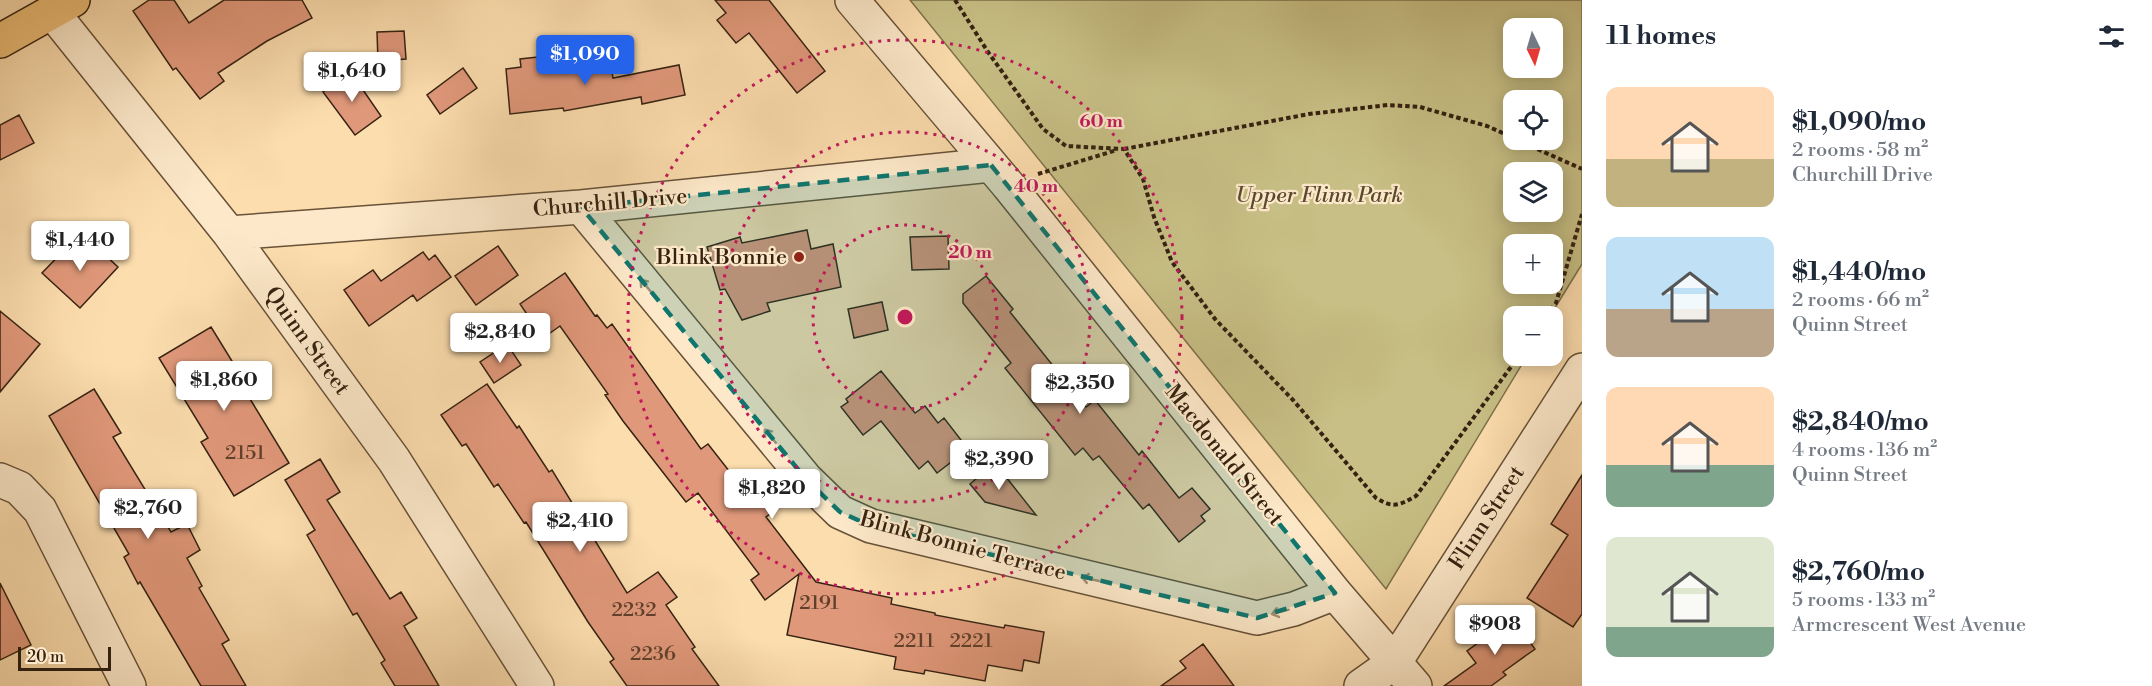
<!DOCTYPE html>
<meta charset="utf-8">
<style>
:root{--surface:#fff;--page:#f2f2f3;--text:#1f2937;--muted:#747a83;--accent:#2563eb}
body{margin:0;font-family:"Libre Bodoni",serif;background:var(--page);color:var(--text);height:100vh;display:flex;flex-direction:column;font-size:22px;white-space:nowrap}
*{box-sizing:border-box;margin:0}
p{font-size:20px;color:var(--muted)}
.icon{flex:none;width:33px;height:33px;fill:none;stroke:currentColor;stroke-width:2;stroke-linecap:round;stroke-linejoin:round}
.map{position:relative;flex:1;overflow:hidden}
.panel{display:flex;flex-direction:column;background:var(--surface);width:570px}
.panel>*{flex:none}
.needle{width:39px;rotate:175deg}
.buttons{position:absolute;left:1503px;top:18px;display:grid;gap:12px}
.buttons a{display:grid;place-items:center;width:60px;height:60px;border-radius:12px;background:var(--surface);box-shadow:0 3px 15px #0003;font-size:30px}
.scale{position:absolute;left:18px;bottom:15px;width:93px;box-sizing:border-box;padding-left:6px;border:3px solid #352211;border-top:0;font-size:16px;line-height:21px;white-space:nowrap;color:#352211;-webkit-text-stroke:4px #fde9ca;paint-order:stroke}
.price{position:absolute;translate:-50% -51px;padding:0 14px;border-radius:6px;background:#fff;color:#222;font-size:20px;line-height:39px;filter:drop-shadow(0 2px 3px #0008)}
.price::after{content:'';position:absolute;left:50%;top:36px;width:18px;height:14px;margin-left:-9px;background:inherit;clip-path:polygon(0 0,100% 0,50% 100%)}
.price.on{background:var(--accent);color:#fff}
ul{padding:0;list-style:none}
li{display:flex;align-items:center;gap:18px;height:150px;padding:0 24px}
li span{display:grid;place-items:center;flex:none;width:168px;height:120px;border-radius:12px;color:#555}
li>.icon{margin-inline-start:auto}
span .icon{width:72px;height:72px;fill:#fffc;stroke-width:1}
li b{font-size:26px}
h2{display:flex;justify-content:space-between;align-items:center;height:72px;padding:0 24px;font-size:26px}
main{display:flex;flex:1;min-height:0}
.map>svg:first-child{display:block}
</style>
<main>
<div class="map">
<svg width="1582" height="686" viewBox="0 0 1582 686">
<rect width="100%" height="100%" fill="#fcddae"/>
<filter id="stains"><feTurbulence type="fractalNoise" baseFrequency=".00333" numOctaves="4"/><feColorMatrix values="0 0 0 0 .2 0 0 0 0 .09 0 0 0 0 .02 0 0 0 .5 -.17"/></filter>
<radialGradient id="worn" r=".72"><stop offset=".6" stop-color="#630" stop-opacity="0"/><stop offset="1" stop-color="#630" stop-opacity=".3"/></radialGradient>
<!-- green -->
<path fill="#c7bf85" stroke="#7e704b" stroke-width="1.5" fill-rule="evenodd" d="M910,0h672v264l-32,52h-36v40h13l-141,233zM1514,28h38v40h-38zM1514,100h38v40h-38zM1514,172h38v40h-38zM1514,244h38v40h-38z"/>
<!-- building -->
<path fill="#e0987a" stroke="#352211" stroke-width="1.5" d="M149,0h25l15,23 35,-23h78l10,18 -45,23 -49,32 6,8 -24,18 -24,-31 -3,2 -40,-59z
M715,0h54l56,71 -28,22 -48,-60 -13,10 -19,-23 9,-7z
M404,31l2,28 -28,2 -1,-29z
M547,56l1,16 62,-11 3,17 66,-13 6,30 -43,9 -1,-7 -77,14 -1,-3 -53,6 -4,-45 15,-2 -1,-8z
M463,68l14,20 -37,26 -13,-19z
M350,71l31,45 -26,19 -32,-43z
M19,115l15,28 -34,17v-35z
M807,230l4,19 22,-5 8,43 -74,16 3,8 -28,9 -17,-31 -5,1 -13,-43 33,-10 2,6z
M948,236l1,33 -37,1 -2,-33z
M89,240l29,27 -38,41 -38,-35 31,-32 8,7z
M498,246l20,29 -42,30 -21,-29z
M423,252l6,8 6,-5 16,22 -34,24 -4,-6 -44,31 -25,-36 29,-20 8,11z
M565,273l30,43 2,-1 10,13 5,-4 89,125 7,-5 36,46 7,-5 22,27 -7,5 50,65 76,16 -1,6 44,9v2l69,13 1,-3 39,7 -5,31 -15,-3 -2,11 -34,-6 -3,16 -60,-11 -1,4 -30,-5 2,-12 -109,-22 12,-61 -34,26 -14,-20 8,-6 -61,-81 -12,9 -63,-81 -18,-26 3,-1 -48,-68 -17,12 -23,-34z
M986,276l27,33 -3,3 76,95 9,-7 44,55 3,-4 37,47 13,-10 18,21 -9,7 4,5 -26,21 -30,-38 -6,5 -44,-53 -6,4 -10,-12 -8,7 -70,-87 6,-5 -48,-60v-9z
M882,302l6,28 -34,8 -6,-29z
M0,311l40,33 -40,48z
M211,327l40,65 -4,2 42,69 -55,33 -33,-54 7,-4 -49,-80z
M507,344l14,21 -27,18 -14,-21z
M881,371l34,42 10,-7 13,17 6,-5 24,31 -31,24 -9,-12 -9,8 -38,-48 -18,14 -22,-28 7,-5 -2,-3z
M487,384l30,44 2,-2 30,46 3,-2 75,123 31,-21 19,25 -11,8 29,42 -3,2 27,37h-92l-17,-24 4,-3 -26,-37 -62,-100 -2,1 -26,-39 -4,3 -28,-43 -4,2 -21,-31z
M94,389l27,44 -8,4 58,95 16,-8 13,26 -13,8 15,28 -3,2 30,52 -7,4 24,42h-45l-61,-104 -2,2 -14,-27 5,-3 -80,-138z
M320,459l20,33 -13,8 63,99 11,-7 16,26 -13,8 35,60h-44l-14,-23 4,-3 -28,-47 -4,2 -46,-80 8,-5 -30,-50z
M995,463l41,52 -51,-13 -15,-18z
M1582,475v139l-9,13 -46,-29 41,-63 -17,-11z
M0,583l31,62 -31,15z
M1512,618l23,31 -32,23 3,3 -15,11h-47l32,-23 -9,-12z
M1203,644l31,42h-73l25,-18 -6,-7z"/>
<g fill="none" stroke-linecap="round" stroke-linejoin="round">
<defs>
<path id="minor" d="M852,0l156,185 327,408 80,93
M53,13l176,220 165,227 143,226
M581,207l225,272 34,33 31,14 386,92 37,-9 41,-16
M229,233l352,-26 410,-42
M0,480l19,8 21,22 89,176
M1361,686l34,-24 187,-292"/>
<path id="major" d="M0,41l73,-41"/>
</defs>
<!-- minor casing -->
<use href="#minor" stroke="#675138" stroke-width="36"/>
<!-- major casing -->
<use href="#major" stroke="#352211" stroke-width="36"/>
<!-- path -->
<path stroke="#352211" stroke-width="4" stroke-dasharray="4.5 3" stroke-linecap="butt" d="M955,0l33,52 55,77 23,17 58,3 19,30 11,38 18,45 43,57 78,81 83,98c18,11 23,7 40,-2l103,-140
M1517,140l65,29
M1124,149l185,-35 79,-9 32,2 67,19 27,12
M1038,174l79,-24
M1546,316l10,-13 26,-89"/>
<!-- minor -->
<use href="#minor" stroke="#fde9ca" stroke-width="33"/>
<!-- major -->
<use href="#major" stroke="#eebe77" stroke-width="33"/>
</g>
<!-- one-way arrows -->
<defs><path id="oneway-shaft" d="M-6 0H5M1.5-3L5.5 0L1.5 3" fill="none" stroke-width="1.6" stroke-linecap="round" stroke-linejoin="round" transform="scale(1.5)"/></defs>
<g stroke="#a38f77">
<use href="#oneway-shaft" transform="translate(646 286) rotate(-130)"/>
<use href="#oneway-shaft" transform="translate(770 436) rotate(-130)"/>
<use href="#oneway-shaft" transform="translate(1090 579) rotate(-167)"/>
<use href="#oneway-shaft" transform="translate(1280 612) rotate(165)"/>
</g>
<!-- marked area -->
<path fill="#0f766e" fill-opacity="0.2" stroke="#0f766e" stroke-width="4.5" stroke-dasharray="12 8" stroke-linejoin="round" d="M991,165l344,428 -78,25 -386,-92 -31,-14 -34,-33 -225,-272z"/>
<!-- distance rings -->
<g fill="none" stroke="#c2185b" stroke-width="3" stroke-dasharray="3 6">
<circle cx="905" cy="317" r="92"/>
<circle cx="905" cy="317" r="185"/>
<circle cx="905" cy="317" r="277"/>
</g>
<!-- markers -->
<circle fill="#8f2418" stroke="#fde9ca" stroke-width="2" cx="799" cy="257" r="6"/>
<g text-anchor="middle" dominant-baseline="central" stroke-width="4.5" stroke-linejoin="round" paint-order="stroke">
<!-- number labels -->
<g font-size="20" fill="#60402b">
<text x="245" y="453">2151</text>
<text x="819" y="603">2191</text>
<text x="634" y="610">2232</text>
<text x="914" y="641">2211</text>
<text x="971" y="641">2221</text>
<text x="653" y="654">2236</text>
</g>
<!-- park labels -->
<g font-size="22" font-style="italic" fill="#5a492e" stroke="#fde9ca">
<text x="1319" y="195">Upper Flinn Park</text>
</g>
<!-- street labels -->
<g font-size="22" fill="#352211" stroke="#fde9ca">
<text transform="translate(610 203) rotate(-5)">Churchill Drive</text>
<text transform="translate(307 341) rotate(54)">Quinn Street</text>
<text transform="translate(1224 455) rotate(51)">Macdonald Street</text>
<text transform="translate(1487 518) rotate(-57)">Flinn Street</text>
<text transform="translate(963 546) rotate(15)">Blink Bonnie Terrace</text>
</g>
<!-- poi labels -->
<g font-size="22" fill="#352211" stroke="#fde9ca" text-anchor="end">
<text x="787" y="257">Blink Bonnie</text>
</g>
</g>
<circle cx="905" cy="317" r="9" fill="#c2185b" stroke="#fde9ca" stroke-width="3"/>
<g font-size="18" text-anchor="middle" font-weight="bold" fill="#c2185b" stroke="#fde9ca" stroke-width="4.5" stroke-linejoin="round" paint-order="stroke">
<text x="1101" y="127">60 m</text>
<text x="1036" y="192">40 m</text>
<text x="970" y="258">20 m</text>
</g>
<rect width="100%" height="100%" filter="url(#stains)"/>
<rect width="100%" height="100%" fill="url(#worn)"/>
</svg>
<div class="buttons">
<a><svg class="needle" viewBox="-14 -14 28 28"><path d="M0-13l5 13h-10z" fill="#e53935"/><path d="M0 13l5-13h-10z" fill="#747a83"/></svg></a>
<a><svg class="icon" aria-label="locate" viewBox="0 0 24 24"><circle cx="12" cy="12" r="6"/><path d="M12 2v4M12 18v4M2 12h4M18 12h4"/></svg></a>
<a><svg class="icon" aria-label="layers" viewBox="0 0 24 24"><path d="M12 4l9 5-9 5-9-5zM3 14l9 5 9-5"/></svg></a>
<a>+</a>
<a>−</a>
</div>
<div class="scale">20 m</div>
<b class="price on" style="left:585px;top:86px">$1,090</b>
<b class="price" style="left:352px;top:103px">$1,640</b>
<b class="price" style="left:80px;top:272px">$1,440</b>
<b class="price" style="left:500px;top:364px">$2,840</b>
<b class="price" style="left:224px;top:412px">$1,860</b>
<b class="price" style="left:1080px;top:415px">$2,350</b>
<b class="price" style="left:999px;top:491px">$2,390</b>
<b class="price" style="left:772px;top:520px">$1,820</b>
<b class="price" style="left:148px;top:540px">$2,760</b>
<b class="price" style="left:580px;top:553px">$2,410</b>
<b class="price" style="left:1495px;top:656px">$908</b>
</div>
<section class="panel">
<h2>11 homes<svg class="icon" aria-label="filters" viewBox="0 0 24 24"><path d="M4 7h16M4 17h16"/><circle cx="9" cy="7" r="2"/><circle cx="15" cy="17" r="2"/></svg></h2>
<ul>
<li><span style="background:linear-gradient(#ffd9b3 60%,#c2b280 0)"><svg class="icon" aria-label="home" viewBox="0 0 24 24"><path d="M3 11l9-7 9 7M6 9v11h12V9"/></svg></span><div><b>$1,090/mo</b><p>2 rooms · 58 m²</p><p>Churchill Drive</p></div></li>
<li><span style="background:linear-gradient(#bfe0f5 60%,#b9a48a 0)"><svg class="icon" aria-label="home" viewBox="0 0 24 24"><path d="M3 11l9-7 9 7M6 9v11h12V9"/></svg></span><div><b>$1,440/mo</b><p>2 rooms · 66 m²</p><p>Quinn Street</p></div></li>
<li><span style="background:linear-gradient(#ffd9b3 65%,#7fa58c 0)"><svg class="icon" aria-label="home" viewBox="0 0 24 24"><path d="M3 11l9-7 9 7M6 9v11h12V9"/></svg></span><div><b>$2,840/mo</b><p>4 rooms · 136 m²</p><p>Quinn Street</p></div></li>
<li><span style="background:linear-gradient(#dfe7d0 75%,#7fa58c 0)"><svg class="icon" aria-label="home" viewBox="0 0 24 24"><path d="M3 11l9-7 9 7M6 9v11h12V9"/></svg></span><div><b>$2,760/mo</b><p>5 rooms · 133 m²</p><p>Armcrescent West Avenue</p></div></li>
</ul>
</section>
</main>
